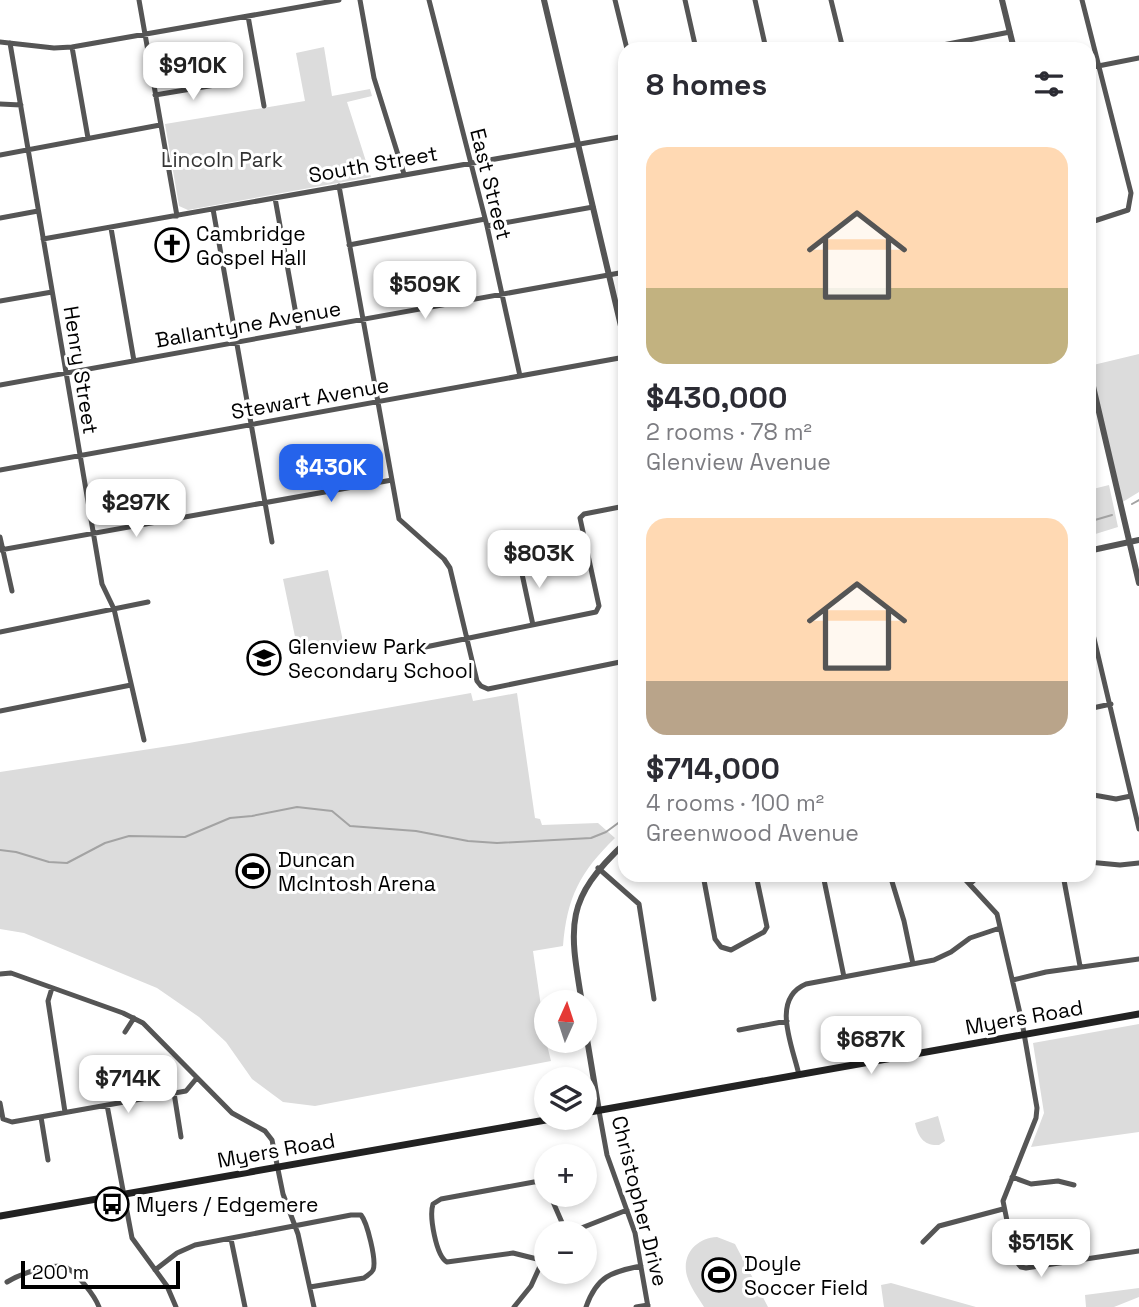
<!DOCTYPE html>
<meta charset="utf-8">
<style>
:root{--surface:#fff;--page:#f2f2f3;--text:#2b2b33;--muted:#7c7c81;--accent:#2563eb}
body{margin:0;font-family:"Space Grotesk",sans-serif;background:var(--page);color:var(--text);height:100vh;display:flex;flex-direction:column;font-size:26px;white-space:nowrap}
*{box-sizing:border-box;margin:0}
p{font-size:23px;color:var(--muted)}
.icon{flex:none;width:38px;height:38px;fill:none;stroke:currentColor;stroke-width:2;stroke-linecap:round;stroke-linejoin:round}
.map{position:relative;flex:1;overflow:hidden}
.sheet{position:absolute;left:618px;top:42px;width:478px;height:840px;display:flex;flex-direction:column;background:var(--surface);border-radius:21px;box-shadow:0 4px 10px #0003}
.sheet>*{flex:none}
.needle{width:46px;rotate:3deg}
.controls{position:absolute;left:534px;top:990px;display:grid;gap:14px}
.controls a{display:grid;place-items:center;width:63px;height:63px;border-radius:50%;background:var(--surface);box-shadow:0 4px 10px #0003;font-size:35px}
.scale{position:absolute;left:21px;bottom:18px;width:159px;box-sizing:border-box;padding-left:7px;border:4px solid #000;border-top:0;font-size:19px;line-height:24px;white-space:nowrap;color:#000;-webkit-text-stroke:5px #fff;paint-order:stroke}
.price{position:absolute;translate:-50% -60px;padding:0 16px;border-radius:14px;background:#fff;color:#222;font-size:23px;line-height:46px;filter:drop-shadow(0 2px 4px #0008)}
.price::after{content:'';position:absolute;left:50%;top:42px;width:21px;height:16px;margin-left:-10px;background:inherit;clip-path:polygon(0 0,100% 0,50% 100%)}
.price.active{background:var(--accent);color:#fff}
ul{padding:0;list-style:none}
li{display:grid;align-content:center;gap:14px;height:371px;padding:0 28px}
li span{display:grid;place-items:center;height:217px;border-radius:21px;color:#555}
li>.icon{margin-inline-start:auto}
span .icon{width:126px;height:126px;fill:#fffc;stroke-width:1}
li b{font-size:30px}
h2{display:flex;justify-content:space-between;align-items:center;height:84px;padding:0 28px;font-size:30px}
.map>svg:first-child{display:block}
</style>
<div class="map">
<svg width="1139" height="1307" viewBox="0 0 1139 1307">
<rect width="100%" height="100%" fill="#fff"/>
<!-- green -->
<path fill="#dcdcdc" d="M324,47l8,49 38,-7 2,7 -25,6 24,75 -183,33 -9,-4 -14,-82 140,-23 -9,-48z
M1139,354v138l-18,11 -32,-137z
M1109,485l9,42 -29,9v-46z
M328,570l16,76 -45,10 -16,-77z
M471,693l2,8 44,-8 18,125 5,1 2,6 56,-2 17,15c-35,34 -48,59 -52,108l-30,5 13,90 5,20 -236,45 -32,-4 -31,-23 -26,-37 -27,-25 -42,-29 -133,-55 -24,-4v-157l189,-29z
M1139,1024v108l-108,15 13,-34 -11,-70z
M938,1116l7,25 -6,4c-15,1 -21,-8 -24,-22z
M717,1237l18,7 33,63h-64c-6,-10 -14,-20 -17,-31 -6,-22 10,-38 30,-39z
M891,1283l85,24h-92l-3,-22z
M1139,1288v9l-25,10h-28l-1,-12z"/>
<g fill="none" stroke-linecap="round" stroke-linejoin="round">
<!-- stream -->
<path stroke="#a3a3a3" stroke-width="2" d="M1132,504l7,-4
M1088,522l24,-7
M0,850l16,2 33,10 18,1 38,-20 24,-7 56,1 45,-19 22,-2 45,-9 35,4 18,15 66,5 52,10 29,2 94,-5 15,-6 19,-14"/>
<!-- minor -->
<path stroke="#555" stroke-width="5" d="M139,0l38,216
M360,0l14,78 30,96
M429,0l58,226 33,150
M615,0l12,49
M685,0l11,49
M755,0l11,49
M831,0l12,49
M1082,0l49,193 -3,17 -40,13
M248,16l16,90
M0,42l54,6 18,-1 267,-47
M10,43l92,541 12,25 30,131
M72,47l16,91
M922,49l88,-17
M1088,68l51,-10
M155,95l72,-12
M0,104l21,1
M0,155l160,-30
M339,186l60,333 45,40 6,9 27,113 4,5 7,3 137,-28
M275,198l24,133
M213,209l59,333
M0,218l38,-7
M487,226l106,-19
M111,228l23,133
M43,239l582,-103
M349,245l136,-26
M0,301l52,-9
M0,385l625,-113
M0,470l625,-113
M0,537l12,54
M0,550l392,-70
M519,560l14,65
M1088,613l51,216
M0,632l148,-30
M401,652l195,-40 3,-6 -19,-88 4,-4 41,-8
M1088,709l23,-5
M0,711l131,-26
M1088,794l28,5 15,-3
M1088,862l32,3 19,-2
M598,868l41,36 15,95
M703,875l12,64 6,8 10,3 33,-18 3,-5 -11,-52
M823,875l21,102
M890,875l14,46 9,43
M961,875l36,39 25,108 15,86 -1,10 -33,83 12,59 6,7 5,1 113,-17
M1063,875l17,91
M970,884l10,-9
M0,974l11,-1 112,40 20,10 89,90 33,18 7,9 11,54 15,40 16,73
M1013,980l33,-8 93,-13
M52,988l-4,13 17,111
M739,1030l48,-9
M125,1032l9,-14
M799,1075c-6,-28 -29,-76 7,-91l128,-24 17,-8 19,-14 30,-10
M174,1093l7,44
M0,1103l3,16 9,3 174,-31 10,-12
M107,1105l25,133 35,48 9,21
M599,1111l8,44 28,78 13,74
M41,1117l7,43
M1012,1177l19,7 27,-3 16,4
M550,1195l17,39
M566,1234l61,-24
M231,1239l14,68
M923,1242l16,-16 64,-17
M541,1260l-28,-7 -66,9c-11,-6 -18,-46 -14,-58l8,-5 93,-17h7l5,4
M155,1270l22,-17 18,-8 156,-30h10c6,7 16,46 12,55 -2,4 -5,5 -9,8l-54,9
M7,1282c13,-8 45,-20 60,-14 10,5 28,28 32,39
M514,1307l17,-21 15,-33
M586,1307c11,-31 25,-35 55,-41
M636,1307l12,-2"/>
<!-- tertiary -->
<path stroke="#555" stroke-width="6" d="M544,0l81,343
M1002,0l12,49
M1088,365l51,218
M1088,551l51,-11
M582,1003c-13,-78 -18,-103 43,-160
M584,1021l15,90"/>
<!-- secondary -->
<path stroke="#222" stroke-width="7" d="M584,1113l555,-99
M0,1216l557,-98"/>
</g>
<!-- icons -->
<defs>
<symbol id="church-ring" viewBox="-11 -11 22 22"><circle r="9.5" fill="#fff" stroke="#000" stroke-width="1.5"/><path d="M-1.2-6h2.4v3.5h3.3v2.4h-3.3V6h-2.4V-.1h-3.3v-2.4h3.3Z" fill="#000"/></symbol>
<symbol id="school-ring" viewBox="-11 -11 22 22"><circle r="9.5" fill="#fff" stroke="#000" stroke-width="1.5"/><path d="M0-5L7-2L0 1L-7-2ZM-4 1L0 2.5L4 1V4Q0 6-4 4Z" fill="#000"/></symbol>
<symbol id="stadium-ring" viewBox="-11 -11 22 22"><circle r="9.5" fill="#fff" stroke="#000" stroke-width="1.5"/><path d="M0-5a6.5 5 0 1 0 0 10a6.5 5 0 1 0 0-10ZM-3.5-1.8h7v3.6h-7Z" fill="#000"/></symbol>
<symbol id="bus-ring" viewBox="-11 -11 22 22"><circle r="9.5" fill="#fff" stroke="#000" stroke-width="1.5"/><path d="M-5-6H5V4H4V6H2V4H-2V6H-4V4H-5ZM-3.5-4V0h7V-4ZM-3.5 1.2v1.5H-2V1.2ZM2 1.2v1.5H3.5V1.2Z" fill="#000"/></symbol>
</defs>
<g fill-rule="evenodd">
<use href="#church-ring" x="153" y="226" width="38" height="38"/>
<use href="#school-ring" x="245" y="639" width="38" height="38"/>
<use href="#stadium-ring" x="234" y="852" width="38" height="38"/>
<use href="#bus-ring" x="93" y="1185" width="38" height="38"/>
<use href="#stadium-ring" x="700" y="1256" width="38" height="38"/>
</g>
<g text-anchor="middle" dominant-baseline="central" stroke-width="6" stroke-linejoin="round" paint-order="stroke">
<!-- park labels -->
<g font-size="21" fill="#333" stroke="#fff">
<text x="222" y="159">Lincoln Park</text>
</g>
<!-- street labels -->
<g font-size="21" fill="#000" stroke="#fff">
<text transform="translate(373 164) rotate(-10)">South Street</text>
<text transform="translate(491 184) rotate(76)">East Street</text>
<text transform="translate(248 324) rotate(-10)">Ballantyne Avenue</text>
<text transform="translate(81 370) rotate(81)">Henry Street</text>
<text transform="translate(310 398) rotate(-10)">Stewart Avenue</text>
<text transform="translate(1024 1017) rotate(-10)">Myers Road</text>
<text transform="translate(276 1150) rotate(-10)">Myers Road</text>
<text transform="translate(640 1201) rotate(76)">Christopher Drive</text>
</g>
<!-- poi labels -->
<g font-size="21" fill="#000" stroke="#fff" text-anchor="start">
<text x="196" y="233">Cambridge<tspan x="196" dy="24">Gospel Hall</tspan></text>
<text x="288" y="646">Glenview Park<tspan x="288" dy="24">Secondary School</tspan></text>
<text x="278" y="859">Duncan<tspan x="278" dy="24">McIntosh Arena</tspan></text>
<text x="136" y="1204">Myers / Edgemere</text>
<text x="744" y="1263">Doyle<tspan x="744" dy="24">Soccer Field</tspan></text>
</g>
</g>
</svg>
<div class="controls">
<a><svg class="needle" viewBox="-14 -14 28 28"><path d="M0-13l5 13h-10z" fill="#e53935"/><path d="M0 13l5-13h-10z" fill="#7c7c81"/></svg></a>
<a><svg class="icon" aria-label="layers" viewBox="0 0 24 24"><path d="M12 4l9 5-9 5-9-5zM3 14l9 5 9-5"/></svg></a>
<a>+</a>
<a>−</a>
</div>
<div class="scale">200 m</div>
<b class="price" style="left:193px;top:102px">$910K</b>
<b class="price" style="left:425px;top:321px">$509K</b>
<b class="price active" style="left:331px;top:504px">$430K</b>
<b class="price" style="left:136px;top:539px">$297K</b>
<b class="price" style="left:539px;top:590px">$803K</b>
<b class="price" style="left:871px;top:1076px">$687K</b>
<b class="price" style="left:128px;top:1115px">$714K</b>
<b class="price" style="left:1041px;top:1279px">$515K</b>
<section class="sheet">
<h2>8 homes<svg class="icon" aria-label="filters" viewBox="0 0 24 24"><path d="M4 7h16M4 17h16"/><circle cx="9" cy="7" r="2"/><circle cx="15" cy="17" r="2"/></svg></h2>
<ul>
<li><span style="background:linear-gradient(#ffd9b3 65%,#c2b280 0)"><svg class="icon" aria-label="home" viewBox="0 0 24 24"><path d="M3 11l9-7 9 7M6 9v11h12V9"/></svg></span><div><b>$430,000</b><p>2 rooms · 78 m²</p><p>Glenview Avenue</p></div></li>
<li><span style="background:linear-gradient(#ffd9b3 75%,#b9a48a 0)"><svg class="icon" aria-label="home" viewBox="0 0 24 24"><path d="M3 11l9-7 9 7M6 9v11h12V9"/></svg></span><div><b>$714,000</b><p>4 rooms · 100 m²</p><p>Greenwood Avenue</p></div></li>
</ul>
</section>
</div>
